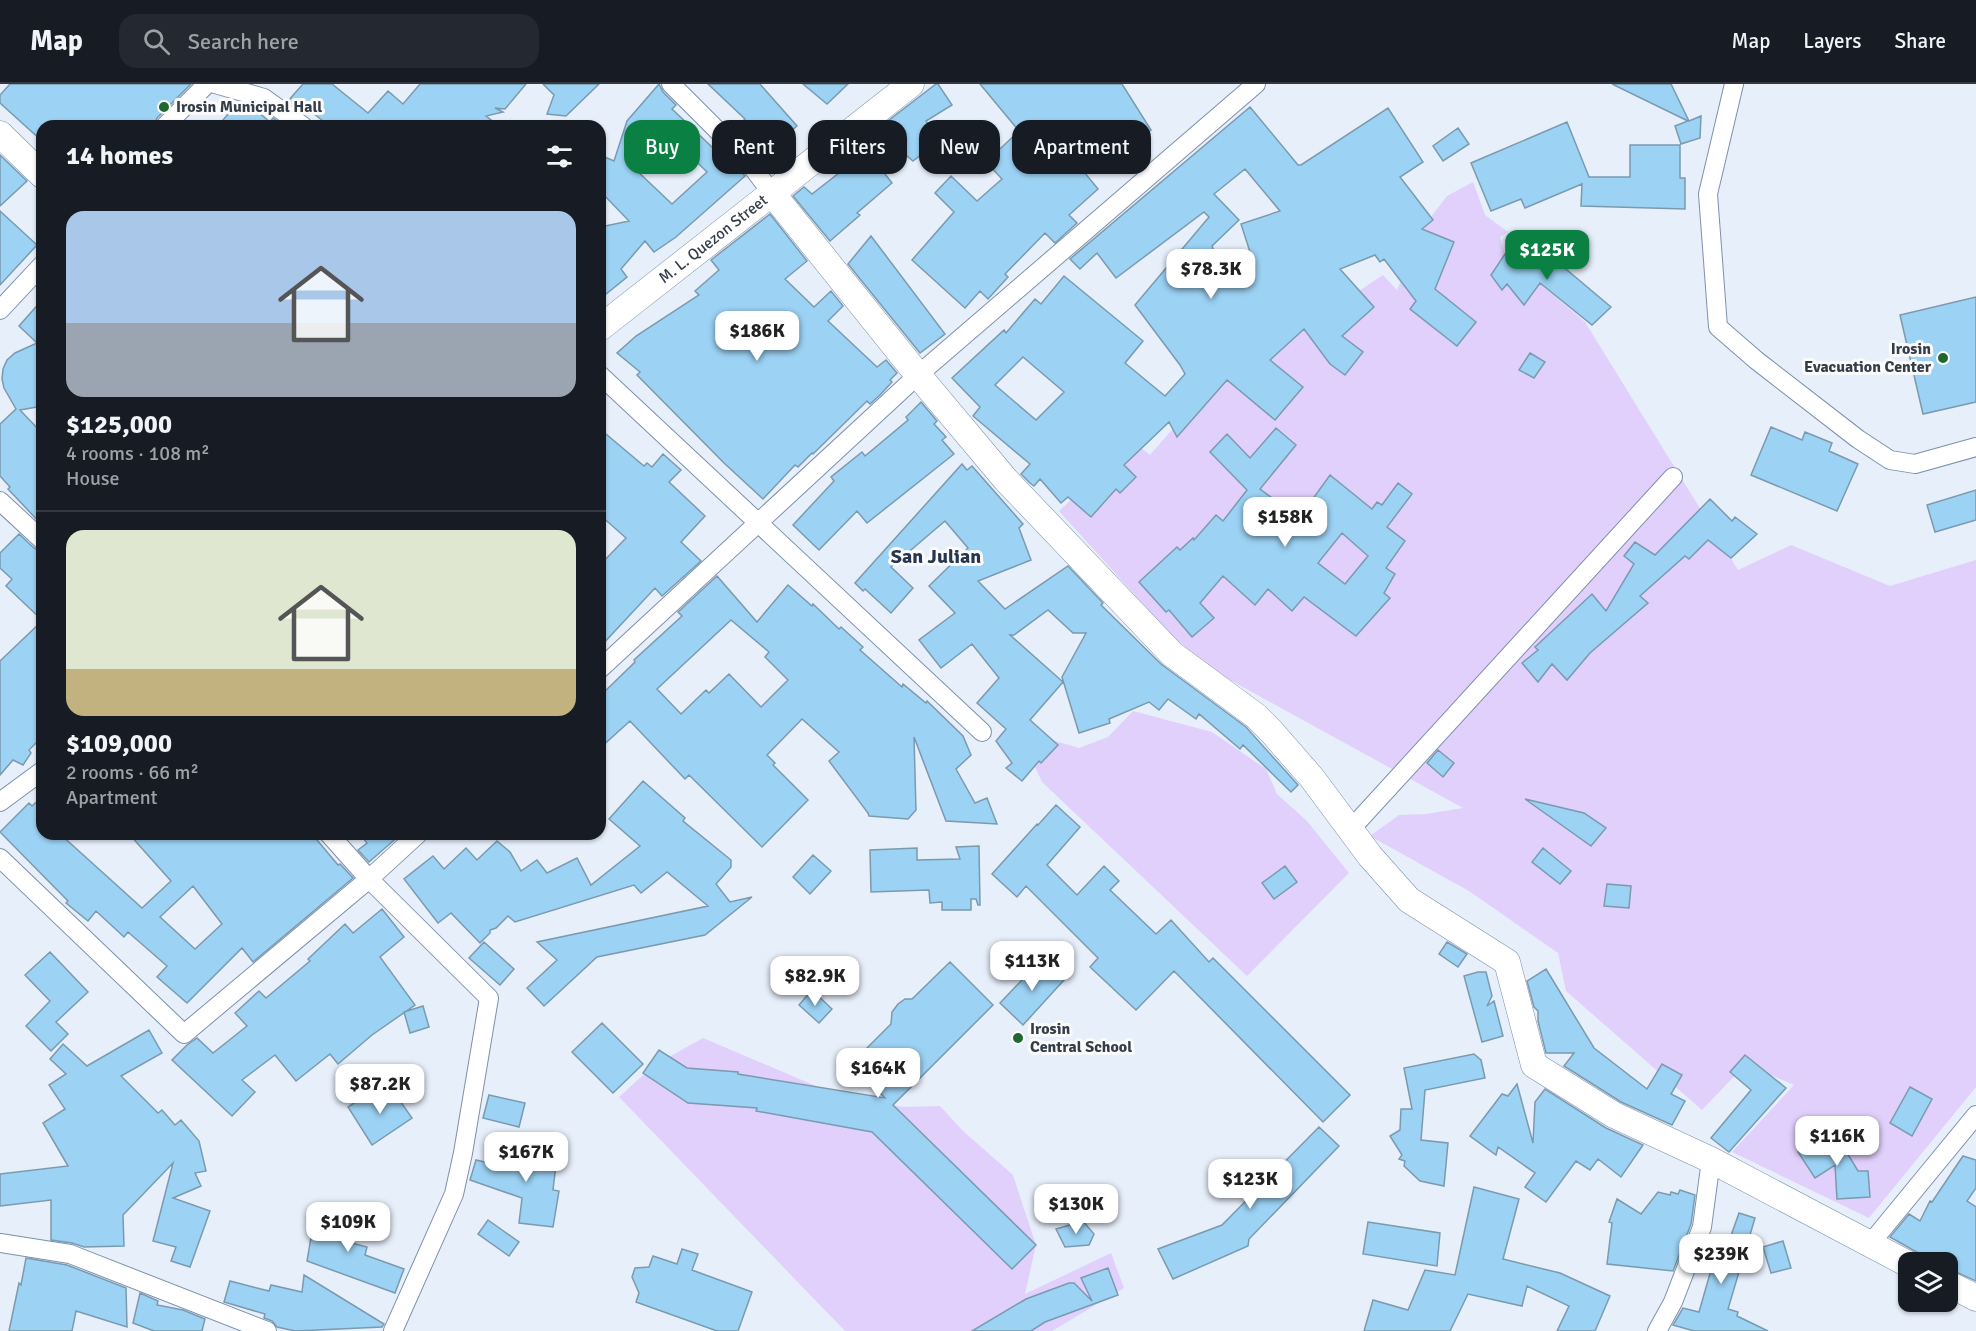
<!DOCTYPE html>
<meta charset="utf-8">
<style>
:root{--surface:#171b24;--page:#242831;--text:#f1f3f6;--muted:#9ea1a6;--line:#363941;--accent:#0b8043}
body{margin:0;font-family:Signika,sans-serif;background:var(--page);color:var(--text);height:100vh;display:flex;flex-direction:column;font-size:22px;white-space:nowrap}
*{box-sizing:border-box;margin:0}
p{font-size:20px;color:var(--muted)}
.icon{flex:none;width:33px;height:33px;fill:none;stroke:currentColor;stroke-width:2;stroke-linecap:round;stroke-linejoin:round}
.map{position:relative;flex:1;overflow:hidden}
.sheet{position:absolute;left:36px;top:36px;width:570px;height:720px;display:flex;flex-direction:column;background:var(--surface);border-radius:18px;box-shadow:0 2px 4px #0004}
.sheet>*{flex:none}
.top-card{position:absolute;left:624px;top:36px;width:570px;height:54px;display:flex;gap:12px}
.tools{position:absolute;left:1898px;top:1168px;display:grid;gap:12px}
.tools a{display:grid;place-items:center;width:60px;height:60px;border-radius:12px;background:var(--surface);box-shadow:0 2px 4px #0004;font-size:30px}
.price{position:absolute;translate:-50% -51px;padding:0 14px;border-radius:12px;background:#fff;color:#222;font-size:20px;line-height:39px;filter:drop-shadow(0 2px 3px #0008)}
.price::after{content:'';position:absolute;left:50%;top:36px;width:18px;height:14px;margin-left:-9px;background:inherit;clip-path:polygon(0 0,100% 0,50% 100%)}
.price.active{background:var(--accent);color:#fff}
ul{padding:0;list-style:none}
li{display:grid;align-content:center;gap:12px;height:318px;padding:0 30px}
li+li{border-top:2px solid var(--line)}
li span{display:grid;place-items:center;height:186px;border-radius:18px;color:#555}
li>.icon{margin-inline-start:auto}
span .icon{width:108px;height:108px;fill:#fffc;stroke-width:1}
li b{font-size:26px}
h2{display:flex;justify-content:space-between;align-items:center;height:72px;padding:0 30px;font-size:26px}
.tag{padding:0 21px;border-radius:18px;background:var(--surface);box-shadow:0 2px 4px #0004;font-size:21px;line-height:54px}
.tag.active{background:var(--accent);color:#fff}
header{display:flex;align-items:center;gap:36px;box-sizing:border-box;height:84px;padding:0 30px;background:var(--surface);border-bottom:2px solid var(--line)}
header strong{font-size:28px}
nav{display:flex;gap:33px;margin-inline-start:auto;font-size:21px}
.search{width:420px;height:54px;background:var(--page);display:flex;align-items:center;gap:15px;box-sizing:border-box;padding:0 21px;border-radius:18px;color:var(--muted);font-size:22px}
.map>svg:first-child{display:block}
</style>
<header>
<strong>Map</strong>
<div class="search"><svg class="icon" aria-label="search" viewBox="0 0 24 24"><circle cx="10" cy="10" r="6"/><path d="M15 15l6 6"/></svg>Search here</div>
<nav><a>Map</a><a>Layers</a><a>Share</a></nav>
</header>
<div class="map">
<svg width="1976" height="1247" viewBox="0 0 1976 1247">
<rect width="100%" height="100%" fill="#e7effb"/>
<!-- green -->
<path fill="#e1d0fc" d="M1473,98l12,33 23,17 -8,5 5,17 80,68 153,248 53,-25 99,41 86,-26v527l-107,131 -137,-66 62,-67 -48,-21 -44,46 -136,-119 -8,-38 -89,-62 -99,-55 29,-21 27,-1 37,-6 -251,-138 -41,-35 -112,-124 75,-69 16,13 100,-115 44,-6 89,-59 14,15 26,-63 24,-31z
M1133,627l79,21 54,37 11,25 30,27 42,52 -102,103 -205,-194 -10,-22 20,-20 27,8 29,-11z
M703,954l141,60 60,9 36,-1 23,25 50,44 23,70 -11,49 86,-41 13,35 -72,43h-207l-226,-234 34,-31z"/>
<!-- building -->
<path fill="#9cd2f4" stroke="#7a9aaf" stroke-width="1.5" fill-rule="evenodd" d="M10,0h181l-34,34 -3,8h-112v15l-42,-38v-8z
M303,0h29l36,29 20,-22 15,13 17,-20h106l-21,25 -10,-1 8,4 -17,4 13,10h-170l-22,-18 -4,4 -15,-11z
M543,0h56l-33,32 -19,-2 7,-19z
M659,0l4,8 13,13 -4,4 41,39 3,-3 29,31 -69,61 -22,15 -9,-11 -24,28 6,8 -27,22v-72l29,-6 -29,-30v-36l14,6 13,-40zM662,44l45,44 -35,32 -38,-36 11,-32 7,5z
M708,0h52l37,42 -38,32 -26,-28 12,-11z
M803,0h45l-21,20z
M936,0h2l14,21 -26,16 14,19 -27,21 -37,-31z
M980,0h142l29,46 -67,42 14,17 -29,26 8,8 -22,20 -10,-10 -40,41 3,3 -20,22 -8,-8 -15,17 -53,-48 42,-48 -19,-19 16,-17 26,25 25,-22 -16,-17 33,-31z
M1612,0h59l18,37 12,-5 -1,22 -19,6 -6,-18 13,-5z
M238,18l13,4 19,16 3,-4 11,8h-66z
M1250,23l48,58h3l87,-57 35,54 -23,15 33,43 -11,9 32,13 -19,47 41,33 -19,24 -47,-37 6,-8 -32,-42 -4,3 -5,-7 -35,14 34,38 -32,29 21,16 -18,23 -15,-11 -26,-35 -34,31 33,27 -28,33 -48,-40 -50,57 -8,-15 -45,43 12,12 -16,16 -4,-4 -25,28 -23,-20 -7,6 -21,-24 -6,7 -4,-3 -9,-9 9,-10 -57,-48 7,-9 -28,-29 52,-48 2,3 29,-34 6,5 23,-28 79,65 -18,22 40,33 20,-22 -5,-9 -45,-60 74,-88 -5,-5 -88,66 -19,-25 -17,16 -10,-10zM1245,85l35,42 -39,13 10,31 -25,26 -14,-35 27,-26 -25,-26zM1023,273l41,35 -28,28 -41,-35z
M1567,38l22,55h41v-32h50v33h5v31l-104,-3 1,-22 -57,24 -4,-9 -30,12 -20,-48z
M1458,44l11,16 -26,17 -10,-15z
M867,67l25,32 -35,30 3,2 -30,26 -37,-45 11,-9 8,7z
M0,71l27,26 -27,25z
M0,127l37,34 -37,40z
M770,130l37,47 -22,18 29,28 17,-16 12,15 -15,15 49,46 9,-7 11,13 -7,7 2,2 -12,13 -10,9 -3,-3 -54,53 -1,-1 -14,14 -3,-2 -32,34 -39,-36 -87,-88 3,-3 -23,-19 19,-17 63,-41 -4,-4 24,-21 -8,-10z
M871,152l74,98 -25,19 -72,-89z
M1529,154l82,69 -19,18 -52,-42 -16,22 -17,-21 -5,6 -11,-15 14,-21 5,4z
M1976,213v105l-53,12 -23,-99z
M42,216v106l-22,4 22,23v92l-34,-36 2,-2 -10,-11v-52l16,-15 -12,-21 -2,-9 1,-10 4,-9 8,-7 22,-10 -18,-17z
M1530,269l15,9 -11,16 -15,-8z
M921,318l16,19 -3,3 12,13 -4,3 12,14 -87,69 -10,-12 -38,39 -26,-25 41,-44 -3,-4 31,-25 3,4 43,-36 -2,-3z
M1771,343l31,13 3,-8 27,11 -3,8 29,13 -21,47 -86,-36z
M1276,344l20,17 -36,44 39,29 31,-43 42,34 5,-7 5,3 16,-22 14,11 -25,33 18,14 -19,27 9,6 -11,19 6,5 -34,38 -52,-39 -12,14 -24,-22 -13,16 -32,-29 -23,27 14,15 -22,19 -23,-27 -3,2 -27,-30 38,-35 3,3 13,-12 1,2 22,-25 7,6 24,-31 -37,-38 17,-18 23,24zM1342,449l26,23 -23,28 -27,-21z
M600,345l44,37 3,-3 5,4 11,-13 18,16 -12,12 36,34 -24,26 20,19 -39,35 -7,-8 -55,59v-82l26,-27 -26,-23z
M962,380l5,6 5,-4 51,58 -4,4 12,32 -53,21 27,28 63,-43 35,37 -2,2 60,59 85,63 52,58 -7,7 -48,-47 -3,4 -41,-35 -3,5 -28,-20 -9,11 -10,-8 -40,17 1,4 -31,10 -17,-56 24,-44h-13l-25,-23 -34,25h-4l53,47 -33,38 28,25 -17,18 -2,-2 -17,20 -16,-13 6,-5 -16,-22 10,-12 -29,-26 22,-25 -27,-34 -31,24 -22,-28 36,-27 -26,-27 39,-38 -23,-27 -54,46 22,21 -22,25 -26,-24 -2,2 -8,-8z
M1976,406v30l-41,12 -8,-27z
M1710,415l22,22 3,-4 22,17 -26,24 -23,-18 -19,19 -4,-3 -45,40 8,7 -58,50 -23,27 -15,-16 -14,18 -16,-19 16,-13 -3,-3 57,-53 14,17 28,-47 -10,-8 11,-14 20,13z
M19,450l15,14 8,3v69l-36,-34 6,-7 -12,-11v-15z
M717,492l40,46 31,-37 24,21 1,-2 26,25 2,-2 22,20 -3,3 42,37 1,-3 23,19 1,-2 36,35 8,19 -15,14 19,34 12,-5 10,26 -51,-3 -32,-84 2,73 -8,9 -39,-3 -1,-3 -39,-52 10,-9 -37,-33 -35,36 8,8 -2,2 35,35 -46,47 -73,-72 -4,4 -55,-58 -30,27v-52l35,-34 -1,-2 48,-44 -4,-4zM731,536l38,32 -4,5 23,23 -27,27 -32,-33 -20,19 -3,-3 -25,24 -24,-25z
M42,537v116l-13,13 2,3 -8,12 -10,-5 -13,15v-114z
M1438,666l16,13 -11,14 -16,-14z
M643,697l42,37 -2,3 48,39v7l-15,17 14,18 22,-5 -47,38 -108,22 -53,49 -17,-18 30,-28 -20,-18 171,-36 -41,-34 -26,21 -7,-8 -119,37 -7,-6 -12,12 -6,2v3l-10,10 -29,-30 -13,10 -34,-44 29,-23 11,13 22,-21 11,12 20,-19 13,11 11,19 16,-11 10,13 30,-15 14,27 49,-39 -31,-27z
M42,713v37h18l82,74 29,-27 -42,-47h183l26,31 2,-1 13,14 -100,84 -11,-14 -55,55 -30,-26 10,-11 -39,-34 -4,5 -28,-26 -8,10 -22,-18 2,-2 -68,-69 29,-29 3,3zM193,802l29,38 -27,25 -35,-32z
M1525,715l59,14 22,15 -15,18z
M1056,721l24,22 -33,38 30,30 27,-29 15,15 -9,9 46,44 15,-14 38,42 4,-4 137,137 -27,27 -149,-151 -38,39 -46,-43 8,-9 -72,-72 -9,11 -25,-23 45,-50 1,1z
M360,750h41l-32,28 -11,-12 9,-7z
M979,762l1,59h-2l-2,-6h-5v11h-29v-8l-12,1 -1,-13 -58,2 -1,-42 47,-2v12l43,-1 -4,-12z
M1543,764l28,23 -11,13 -28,-22z
M813,771l18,16 -21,23 -17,-17z
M1285,782l12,16 -23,17 -12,-16z
M1607,800l24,2 -2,22 -25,-2z
M382,825l22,28 -24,20 35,48 -43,30 -34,29 -8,-10 -34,27 -21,-26 -33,25 13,12 -23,24 -60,-56 15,-15 10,-7 16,15 34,-27 -12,-13 24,-22 7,7 44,-37 -2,-2 37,-35 8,9z
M484,858l30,27 -14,16 -31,-27z
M1447,858l20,12 -9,13 -19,-13z
M50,868l38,40 -32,30 12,12 -17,17 -25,-25 24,-25 -25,-26z
M1042,875l22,21 -41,45 -23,-22z
M950,878l43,43 -100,100 143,140 -24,24 -140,-137 -116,-21 1,-3 -69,-5 -45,-30 16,-23 28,18 51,4v2l147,24 -34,-34 40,-40 1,-12 6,-8 7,-5h7z
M1546,885l48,79 53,41 15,-25 20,11 -11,19 14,7 -13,24 -51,-23 -57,-36 10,-13h-28l-8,-32v-10l-4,-4 -7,-26z
M1478,888h8l6,24 -5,10 7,-5 9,35 -21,6 -18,-66z
M812,906l20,19 -13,14 -20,-18z
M423,922l6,21 -19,6 -6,-21z
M602,939l41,41 -30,29 -41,-41z
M149,946l13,23 -41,23 37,37 4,-3 13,15 6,-5 18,21 7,30 -11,2 6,13 -28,12 37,13 -20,56 -19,-6 5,-14 -23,-6 20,-78 -50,52 1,31 -40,1 -12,-4 -21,-3v-40l-51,6v-32l68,-8 -25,-43 22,-14 -16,-24 17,-11 -16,-15 13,-15 24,22z
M1474,970l7,6 4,18 -60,12 -4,50 27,3 -4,43 -24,-5 -16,-15 1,-5 -6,-2 3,-4 -12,-19 10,-6 1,-21h11l-8,-41z
M1745,971l41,33 -57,64 -18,-14 40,-48 -21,-18z
M1517,1000l16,59 2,-41 10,-13 61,39 37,17 -22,32 -23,-18 -8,11 -14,-9 -30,41 -21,-15 10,-14 -37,-26 -2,8 -26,-19 32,-42 6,2z
M1910,1003l22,12 -20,37 -22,-13z
M391,1004l21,30 -40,27 -24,-38 26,-17 3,7z
M489,1011l36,8 -6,24 -36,-9z
M1319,1043l20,19 -90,93 -1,7 -75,33 -15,-30 64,-24z
M1832,1044l26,43h10l2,26 -33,2 -2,-34 -20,13 -17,-26 21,-14 2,3 11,-7z
M521,1059l37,4 -5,43 6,1 -6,36 -34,-4 3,-25 -52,-18 6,-20 42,10z
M1963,1072l13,4v28l-9,13 9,6v74l-29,-13v-5h-11l-46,-26 19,-23 11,7 10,-20 2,1z
M1474,1103l45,12 -16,60 57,14 50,23 -15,35h-38l12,-25 -42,-20 -5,20 -54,-12 -18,37h-86l9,-31 35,10 17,-40 30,5z
M1680,1106l15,5 -4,29 -18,47 -66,-7 5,-41 -3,-1 8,-23 24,15 17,-22 12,3 1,-3 7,2z
M316,1124l33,6 -5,27 23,6 -2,8 39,14 -9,24 -88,-32z
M1739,1129l16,5 -27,91 10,3 -1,4 31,15h-74l-21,-6 10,-17 16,4 12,-42 -12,-3 9,-25 19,5z
M488,1136l31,22 -10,14 -31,-22z
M1083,1137l11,13 -5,11 -24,2 -9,-18z
M1368,1138l72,11 -3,33 -74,-12z
M1783,1157l8,27 -20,5 -8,-26z
M682,1165l16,5 -6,16 60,22 -14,39h-21l-81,-29 3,-9 -7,-16 3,-9 14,-1 4,-11 24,8z
M26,1174l41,7 59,23 1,39 -51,-16 -4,20h-63l10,-48 2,2z
M1108,1184l10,27 -73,27 -14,9h-59l54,-32 43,-16h5l18,18 -11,-23z
M304,1191l80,49 -2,3 -87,4 -18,-4 -5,-6 -8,-3 1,-4 -41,-12 6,-21 39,10 2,-6 31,7z
M140,1209l18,8 -1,4 26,5 22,9 -3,12h-48l-21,-8z"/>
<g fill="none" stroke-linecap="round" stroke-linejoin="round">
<defs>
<path id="street" d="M215,0l49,14 39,28
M671,0l76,76 24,32
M1734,0l-26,110 10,133 38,33 102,79 32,21 25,4 61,-17
M165,42l42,-42
M0,226l42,-45
M600,291l382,357
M0,417l42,39
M600,585l318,-294 338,-291
M0,718l42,-31
M1350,746l323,-353
M329,750l40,45 120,119 -26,155 -9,41 -61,137
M0,774l184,176 185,-155 49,-45
M0,1159l70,11 197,77
M1870,1160l106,-129
M1657,1247l16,-29 29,-75 9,-67"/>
<g id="secondary">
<path d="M0,50l42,41"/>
<path d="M771,108l147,183 88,105 104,109 62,65 84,62 15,15 41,47 58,78 39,44 98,62 27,103 80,50 97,45 197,104"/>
<path id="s1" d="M600,244l311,-244"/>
<path d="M1947,1199l29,15"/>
</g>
</defs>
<!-- street casing -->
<use href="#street" stroke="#7d90ac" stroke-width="20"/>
<!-- secondary casing -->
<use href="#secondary" stroke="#7d90ac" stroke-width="27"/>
<!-- street -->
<use href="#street" stroke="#fff" stroke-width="18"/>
<!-- secondary -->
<use href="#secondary" stroke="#fff" stroke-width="26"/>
</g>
<!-- markers -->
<g fill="#206631" stroke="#fbfbfb" stroke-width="2">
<circle cx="164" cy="23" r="6"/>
<circle cx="1943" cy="274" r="6"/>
<circle cx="1018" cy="954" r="6"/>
</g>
<g text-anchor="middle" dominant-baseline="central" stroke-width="6" stroke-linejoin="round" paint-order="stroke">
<!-- poi labels -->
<g font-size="16" font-weight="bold" fill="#353d49" stroke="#fbfbfb" text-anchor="start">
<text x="176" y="23">Irosin Municipal Hall</text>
<text x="1931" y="265" text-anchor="end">Irosin<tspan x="1931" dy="18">Evacuation Center</tspan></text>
<text x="1030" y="945">Irosin<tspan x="1030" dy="18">Central School</tspan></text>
</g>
<!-- street labels -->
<g font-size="16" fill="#353d49" stroke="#fbfbfb">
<text stroke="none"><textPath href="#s1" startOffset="144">M. L. Quezon Street</textPath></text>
</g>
<!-- quarter labels -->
<g font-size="20" font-weight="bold" fill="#26364e" stroke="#fbfbfb">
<text x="936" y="472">San Julian</text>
</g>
</g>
</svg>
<div class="tools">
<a><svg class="icon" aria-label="layers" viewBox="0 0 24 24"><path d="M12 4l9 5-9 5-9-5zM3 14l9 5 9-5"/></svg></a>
</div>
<b class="price active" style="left:1547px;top:197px">$125K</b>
<b class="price" style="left:1211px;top:216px">$78.3K</b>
<b class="price" style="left:757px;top:278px">$186K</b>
<b class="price" style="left:1285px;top:464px">$158K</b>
<b class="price" style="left:1032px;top:908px">$113K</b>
<b class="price" style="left:815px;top:923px">$82.9K</b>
<b class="price" style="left:878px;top:1015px">$164K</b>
<b class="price" style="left:380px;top:1031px">$87.2K</b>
<b class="price" style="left:1837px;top:1083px">$116K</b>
<b class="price" style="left:526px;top:1099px">$167K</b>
<b class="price" style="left:1250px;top:1126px">$123K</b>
<b class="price" style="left:1076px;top:1151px">$130K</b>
<b class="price" style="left:348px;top:1169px">$109K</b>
<b class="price" style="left:1721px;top:1201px">$239K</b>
<div class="top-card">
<a class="tag active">Buy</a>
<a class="tag">Rent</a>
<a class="tag">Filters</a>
<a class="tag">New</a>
<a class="tag">Apartment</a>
</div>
<section class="sheet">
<h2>14 homes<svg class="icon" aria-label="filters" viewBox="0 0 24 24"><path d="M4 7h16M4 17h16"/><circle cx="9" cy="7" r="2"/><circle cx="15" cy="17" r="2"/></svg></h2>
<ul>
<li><span style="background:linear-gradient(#a9c7e8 60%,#9aa5b1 0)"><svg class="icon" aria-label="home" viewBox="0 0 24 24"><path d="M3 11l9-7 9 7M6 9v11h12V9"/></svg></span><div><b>$125,000</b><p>4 rooms · 108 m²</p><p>House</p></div></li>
<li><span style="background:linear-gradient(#dfe7d0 75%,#c2b280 0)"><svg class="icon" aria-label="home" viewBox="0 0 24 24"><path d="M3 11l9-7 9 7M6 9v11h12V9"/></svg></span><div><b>$109,000</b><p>2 rooms · 66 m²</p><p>Apartment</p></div></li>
</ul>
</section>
</div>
